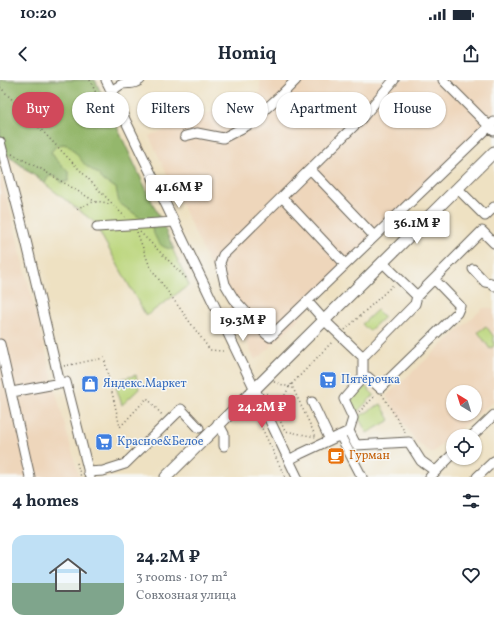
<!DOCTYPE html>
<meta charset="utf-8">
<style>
:root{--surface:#fff;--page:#f2f2f3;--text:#1f2937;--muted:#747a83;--line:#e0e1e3;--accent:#d1495b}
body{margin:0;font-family:Vollkorn,serif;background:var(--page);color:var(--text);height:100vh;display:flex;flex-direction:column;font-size:15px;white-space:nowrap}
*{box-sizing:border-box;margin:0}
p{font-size:13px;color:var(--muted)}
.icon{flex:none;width:22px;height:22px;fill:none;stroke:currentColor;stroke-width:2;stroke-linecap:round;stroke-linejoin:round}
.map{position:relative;height:397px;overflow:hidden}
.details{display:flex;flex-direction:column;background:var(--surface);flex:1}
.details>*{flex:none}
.top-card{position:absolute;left:12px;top:12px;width:470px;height:36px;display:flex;gap:8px}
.needle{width:26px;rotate:322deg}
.controls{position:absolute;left:446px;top:305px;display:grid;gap:8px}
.controls a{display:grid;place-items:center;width:36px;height:36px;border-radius:50%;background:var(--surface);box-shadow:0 1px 3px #0004;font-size:20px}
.price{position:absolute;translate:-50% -34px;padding:0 9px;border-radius:4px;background:#fff;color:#222;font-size:13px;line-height:26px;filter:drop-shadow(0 1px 2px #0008)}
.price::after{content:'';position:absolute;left:50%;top:24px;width:12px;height:9px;margin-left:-6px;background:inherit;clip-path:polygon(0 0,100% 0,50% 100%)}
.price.active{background:var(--accent);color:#fff}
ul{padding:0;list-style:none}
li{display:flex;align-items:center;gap:12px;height:100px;padding:0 12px}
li+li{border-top:1px solid var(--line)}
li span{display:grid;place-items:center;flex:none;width:112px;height:80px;border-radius:12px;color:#555}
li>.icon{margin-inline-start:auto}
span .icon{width:48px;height:48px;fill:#fffc;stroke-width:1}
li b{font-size:17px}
h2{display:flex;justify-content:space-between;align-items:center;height:48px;padding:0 12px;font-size:17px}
.chip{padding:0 14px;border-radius:18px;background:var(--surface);box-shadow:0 1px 3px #0004;font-size:14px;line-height:36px}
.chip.active{background:var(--accent);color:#fff}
.status{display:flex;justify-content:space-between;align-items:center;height:28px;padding:0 20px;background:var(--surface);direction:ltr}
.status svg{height:11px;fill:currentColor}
header{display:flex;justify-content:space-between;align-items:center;height:52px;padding:0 12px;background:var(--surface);font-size:18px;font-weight:700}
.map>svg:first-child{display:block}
</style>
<div class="status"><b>10:20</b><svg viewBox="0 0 49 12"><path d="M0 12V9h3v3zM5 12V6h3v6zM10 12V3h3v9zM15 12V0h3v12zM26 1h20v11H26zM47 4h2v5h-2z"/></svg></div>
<header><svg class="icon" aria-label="back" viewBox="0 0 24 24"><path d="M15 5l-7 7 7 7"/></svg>Homiq<svg class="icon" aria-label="share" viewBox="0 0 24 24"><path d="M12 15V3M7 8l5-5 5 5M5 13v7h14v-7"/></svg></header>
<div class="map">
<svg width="494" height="397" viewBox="0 0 494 397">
<rect width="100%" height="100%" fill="#f6f6f2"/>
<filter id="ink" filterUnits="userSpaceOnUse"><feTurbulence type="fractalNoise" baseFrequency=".025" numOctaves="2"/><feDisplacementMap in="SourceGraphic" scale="8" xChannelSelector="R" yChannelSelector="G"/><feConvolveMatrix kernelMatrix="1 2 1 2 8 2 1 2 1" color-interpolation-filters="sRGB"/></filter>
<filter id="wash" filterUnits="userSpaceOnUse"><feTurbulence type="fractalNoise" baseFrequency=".012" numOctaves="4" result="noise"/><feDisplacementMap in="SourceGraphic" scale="16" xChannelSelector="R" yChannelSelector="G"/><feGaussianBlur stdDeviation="0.9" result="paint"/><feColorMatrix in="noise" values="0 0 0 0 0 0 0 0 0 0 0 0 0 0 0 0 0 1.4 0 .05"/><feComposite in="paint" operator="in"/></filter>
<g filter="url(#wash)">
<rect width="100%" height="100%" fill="#eee1c2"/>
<!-- built -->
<path fill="#eed6bb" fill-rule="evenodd" d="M260,0h234v45l-233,231 -6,4 -106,-224 111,-43z
M0,91l54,214 25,92h-79z
M483,228h9l2,3v90l-62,52 -16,-11 -30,-46zM453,312h22v22h-22z"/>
<!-- green -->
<path fill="#bbd67c" stroke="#6c794c" d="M0,0h95l94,205 -43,31 -52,-94 -94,-73z
M377,230l7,7 -15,14 -7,-7z
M486,246l8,11v9l-4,3 -12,-17z
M136,295l3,14 -17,16 -8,-24z
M365,306l9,9 -17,17 -9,-9z
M381,324l9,16 -23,13 -9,-16z"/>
<!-- forest -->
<path fill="#94b76c" stroke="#586a44" d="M0,0h95l79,169c-18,0 -19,-15 -25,-28l-7,-2 -23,-16 -3,-15 -14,-8 -4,-6 -12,-8 -16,-20 -7,-2 -7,2 -5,6 4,6 14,15v8l-7,2 -5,-6 -8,-1 -4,7 -45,-34z"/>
</g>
<g filter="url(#ink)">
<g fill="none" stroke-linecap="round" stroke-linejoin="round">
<defs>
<path id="minor" d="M106,0l191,397
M394,0l-32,38 -139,137 -3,8 5,21 9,15 32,35 4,3 224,-215
M443,0l51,51
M111,11c4,-2 8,-6 12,-7 9,-2 8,2 17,-4
M185,56l12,-3 26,5 25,-13 33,-30 15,-15
M0,62l24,90 36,152
M310,89l64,67
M457,108l28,28 9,-9
M282,117l63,67
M97,147l77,-5
M382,182l35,34 65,-65 12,12
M473,189l12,13 6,1 3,3
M307,221l17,19 39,37v20l-19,22 9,19 -4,13
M0,264l30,133
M363,277l52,-53 2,-8
M363,297h5l12,11 77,-75 3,-7 -26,-27
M12,312l54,-10 24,95
M312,322l18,38
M218,343l6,11v12
M340,355l22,42
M472,356l22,-21
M289,380l11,-6 49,-23 7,14 53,-3 12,19 14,10
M88,392l15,-1 22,-7 56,-55 18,19
M430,397l23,-23
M477,397l17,-16"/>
<path id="major" d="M166,397l328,-325"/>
</defs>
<!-- minor casing -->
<use href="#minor" stroke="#666156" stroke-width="11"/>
<!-- major casing -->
<use href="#major" stroke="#666156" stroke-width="13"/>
<!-- path -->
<path stroke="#666156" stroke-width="1.5" stroke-dasharray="1 3" stroke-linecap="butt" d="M90,0l15,33
M0,7l125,130
M12,74l29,15 55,33
M77,129c11,-7 23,-10 34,-4
M137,152l13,35 60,83 13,1
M140,152l47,47
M345,250l48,-45
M64,286l40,-8 16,69 27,-29 16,18
M274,302l15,5 -13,26
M291,304l25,53
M289,307l44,-46
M267,313l18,38 31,6
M382,314l24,40
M252,327l33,70
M359,332l17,-17
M77,383l4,14"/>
<!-- minor -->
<use href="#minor" stroke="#fff" stroke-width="9"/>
<!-- major -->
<use href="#major" stroke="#fff" stroke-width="11"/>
</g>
</g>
<!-- icons -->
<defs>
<symbol id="supermarket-square" viewBox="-11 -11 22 22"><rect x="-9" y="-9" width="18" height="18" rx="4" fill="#3f7fe0" stroke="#f6f6f2"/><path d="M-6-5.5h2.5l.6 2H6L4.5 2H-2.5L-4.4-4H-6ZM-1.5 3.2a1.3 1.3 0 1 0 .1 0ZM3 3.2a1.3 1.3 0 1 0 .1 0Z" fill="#fff"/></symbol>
<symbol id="shop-square" viewBox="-11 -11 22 22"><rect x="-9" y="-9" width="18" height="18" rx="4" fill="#3f7fe0" stroke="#f6f6f2"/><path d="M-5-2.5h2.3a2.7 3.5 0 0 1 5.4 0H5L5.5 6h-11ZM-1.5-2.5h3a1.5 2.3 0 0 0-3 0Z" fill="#fff"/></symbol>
<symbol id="cafe-square" viewBox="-11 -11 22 22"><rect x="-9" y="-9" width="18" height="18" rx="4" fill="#e8710a" stroke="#f6f6f2"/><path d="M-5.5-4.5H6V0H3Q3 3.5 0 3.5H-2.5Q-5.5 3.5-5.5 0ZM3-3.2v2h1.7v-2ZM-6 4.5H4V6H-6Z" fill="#fff"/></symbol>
</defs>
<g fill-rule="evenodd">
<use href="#supermarket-square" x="318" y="290" width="20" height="20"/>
<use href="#shop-square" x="80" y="294" width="20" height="20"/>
<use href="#supermarket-square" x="94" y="352" width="20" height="20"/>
<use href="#cafe-square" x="326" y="366" width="20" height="20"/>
</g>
<g text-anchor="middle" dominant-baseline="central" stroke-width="3" stroke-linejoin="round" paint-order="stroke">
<!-- shop labels -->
<g font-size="12" fill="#366cbe" stroke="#f6f6f2" text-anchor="start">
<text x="341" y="300">Пятёрочка</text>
<text x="103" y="304">Яндекс.Маркет</text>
<text x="117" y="362">Красное&amp;Белое</text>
</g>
<!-- food labels -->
<g font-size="12" fill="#c56008" stroke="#f6f6f2" text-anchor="start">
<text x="349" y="376">Гурман</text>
</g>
</g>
</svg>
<div class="controls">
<a><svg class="needle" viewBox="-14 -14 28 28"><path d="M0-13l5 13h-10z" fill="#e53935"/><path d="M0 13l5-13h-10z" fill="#747a83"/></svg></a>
<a><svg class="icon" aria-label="locate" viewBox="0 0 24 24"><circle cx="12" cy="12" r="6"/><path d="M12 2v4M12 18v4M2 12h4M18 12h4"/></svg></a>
</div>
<b class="price" style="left:179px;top:129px">41.6M ₽</b>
<b class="price" style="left:417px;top:165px">36.1M ₽</b>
<b class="price" style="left:243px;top:262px">19.3M ₽</b>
<b class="price active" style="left:262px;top:349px">24.2M ₽</b>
<div class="top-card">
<a class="chip active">Buy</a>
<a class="chip">Rent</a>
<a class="chip">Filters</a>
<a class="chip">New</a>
<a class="chip">Apartment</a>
<a class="chip">House</a>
</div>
</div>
<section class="details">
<h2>4 homes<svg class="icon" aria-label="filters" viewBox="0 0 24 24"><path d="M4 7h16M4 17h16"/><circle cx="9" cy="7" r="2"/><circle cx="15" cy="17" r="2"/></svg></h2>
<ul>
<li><span style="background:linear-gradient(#bfe0f5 60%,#7fa58c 0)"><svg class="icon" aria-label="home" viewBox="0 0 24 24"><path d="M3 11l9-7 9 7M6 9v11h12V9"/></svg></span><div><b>24.2M ₽</b><p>3 rooms · 107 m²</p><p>Совхозная улица</p></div><svg class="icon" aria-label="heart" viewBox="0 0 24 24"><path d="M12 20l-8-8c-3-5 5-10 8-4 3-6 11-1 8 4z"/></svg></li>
</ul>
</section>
